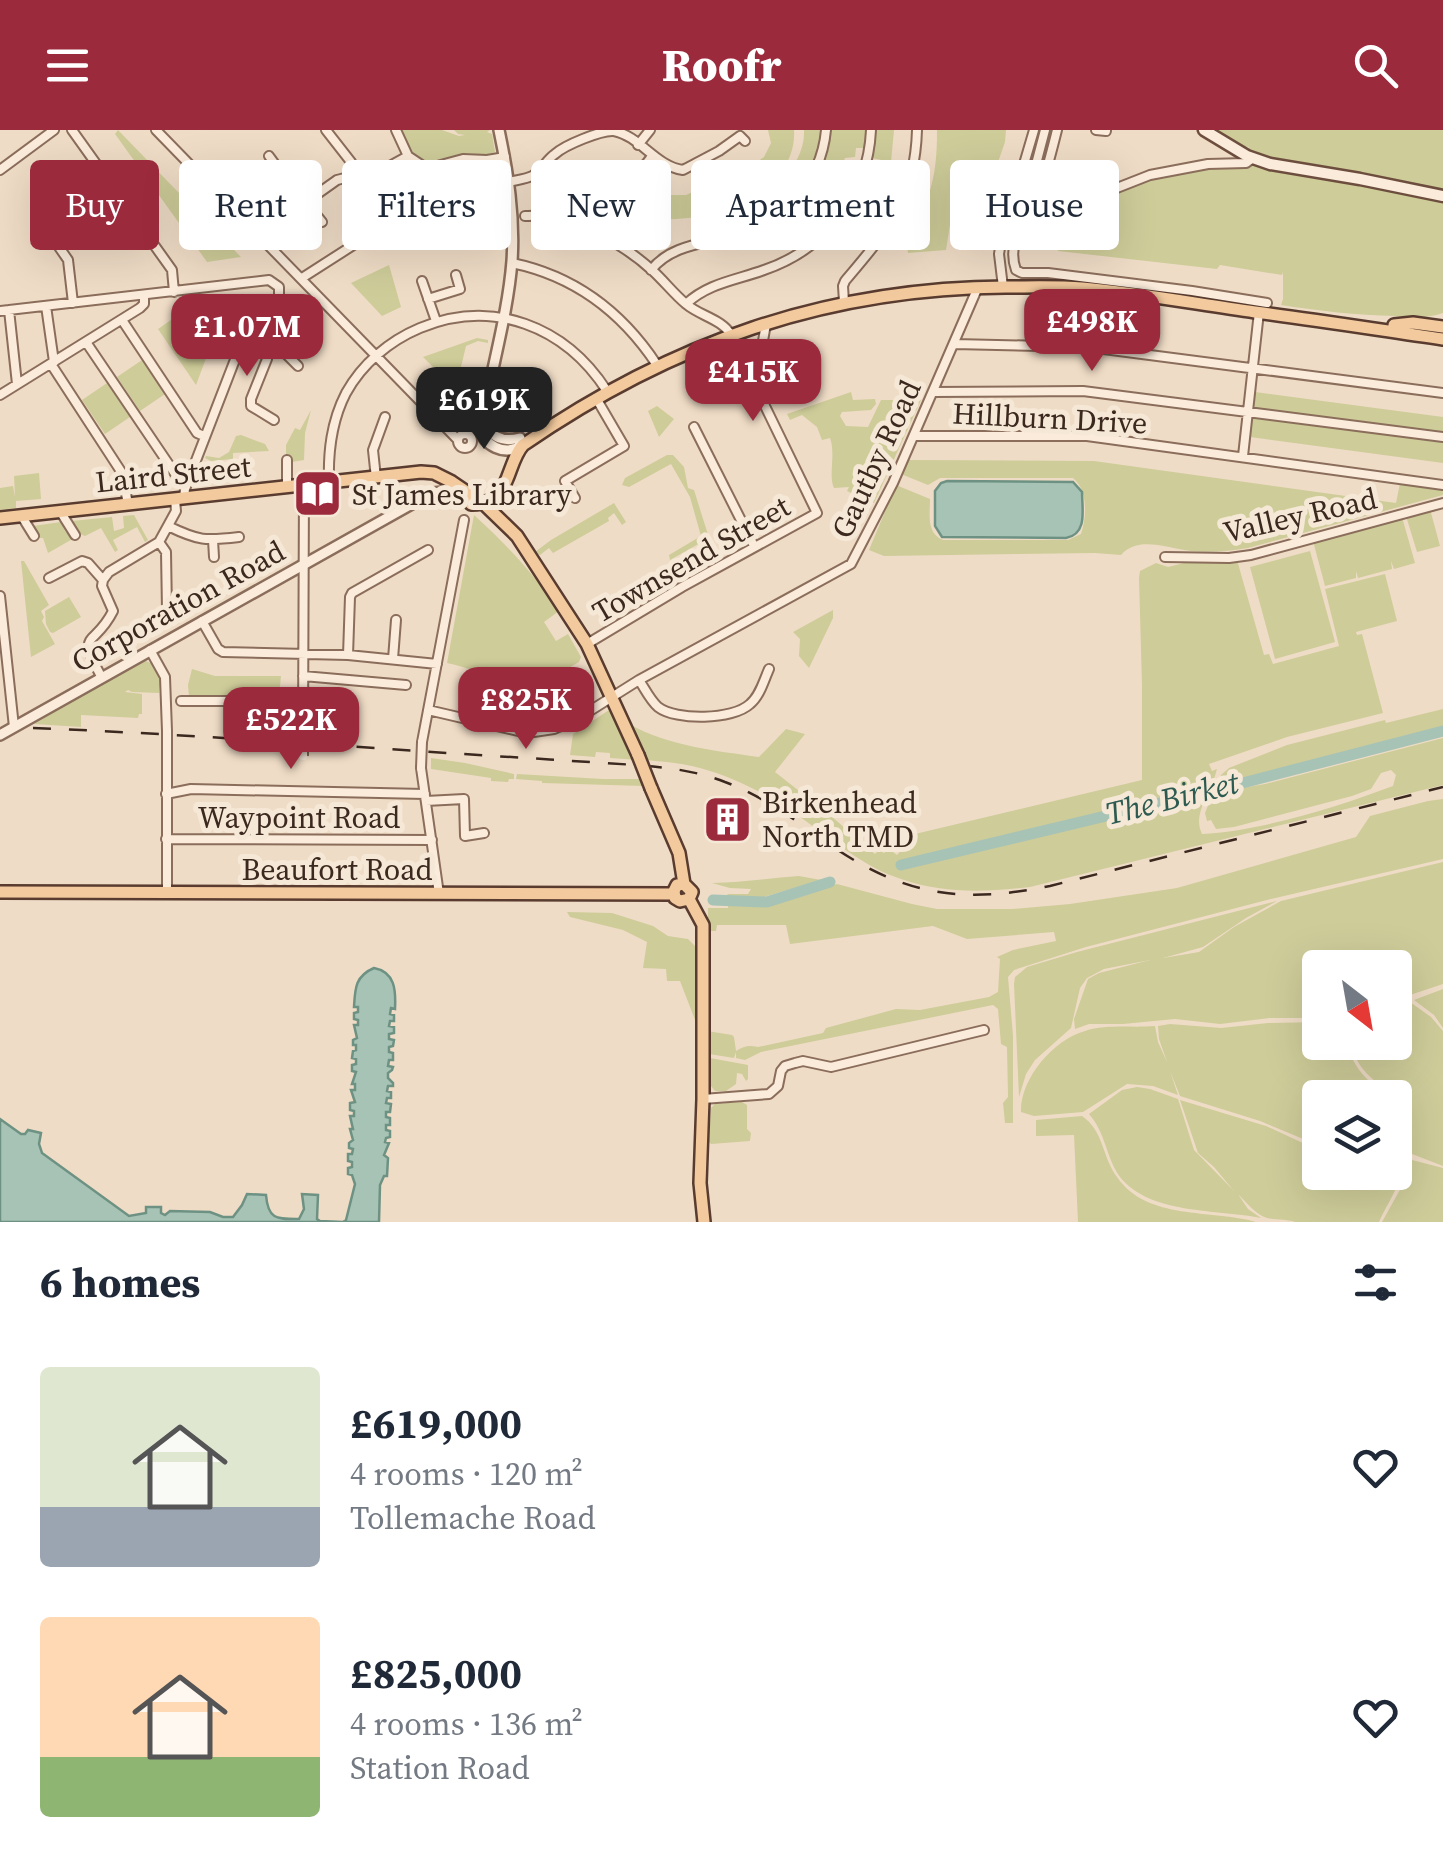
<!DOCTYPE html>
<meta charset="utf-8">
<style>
:root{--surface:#fff;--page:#f2f2f3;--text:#1f2937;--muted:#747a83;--accent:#9c2a3d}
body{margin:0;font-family:"Source Serif 4",serif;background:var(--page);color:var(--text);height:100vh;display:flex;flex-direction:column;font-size:38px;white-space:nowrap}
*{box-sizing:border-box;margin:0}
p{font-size:32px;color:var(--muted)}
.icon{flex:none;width:55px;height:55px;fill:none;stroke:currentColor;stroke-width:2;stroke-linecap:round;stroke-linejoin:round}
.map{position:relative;height:1092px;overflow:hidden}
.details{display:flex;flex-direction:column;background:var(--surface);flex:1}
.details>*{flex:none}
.top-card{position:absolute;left:30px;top:30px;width:1385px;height:90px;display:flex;gap:20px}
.needle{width:65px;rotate:149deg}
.tools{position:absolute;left:1302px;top:820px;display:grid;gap:20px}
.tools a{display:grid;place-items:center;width:110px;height:110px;border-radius:10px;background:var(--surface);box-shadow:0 10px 40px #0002;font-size:50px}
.price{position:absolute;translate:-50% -85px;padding:0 22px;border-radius:20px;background:var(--accent);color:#fff;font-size:32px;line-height:65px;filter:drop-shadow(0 2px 5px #0008)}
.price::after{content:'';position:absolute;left:50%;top:60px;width:30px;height:22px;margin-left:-15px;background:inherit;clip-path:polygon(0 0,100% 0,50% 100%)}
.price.selected{background:#222;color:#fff}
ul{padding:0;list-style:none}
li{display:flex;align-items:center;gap:30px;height:250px;padding:0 40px}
li span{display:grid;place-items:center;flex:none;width:280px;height:200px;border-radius:10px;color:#555}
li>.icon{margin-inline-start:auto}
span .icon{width:120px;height:120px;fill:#fffc;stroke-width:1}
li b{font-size:42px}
h2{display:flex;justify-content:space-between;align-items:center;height:120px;padding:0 40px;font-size:42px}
.tag{padding:0 35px;border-radius:10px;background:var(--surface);box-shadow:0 10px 40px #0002;font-size:35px;line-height:90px}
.tag.selected{background:var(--accent);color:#fff}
header{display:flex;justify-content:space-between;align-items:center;height:130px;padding:0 40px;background:var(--accent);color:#fff;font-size:45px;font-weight:800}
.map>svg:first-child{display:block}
</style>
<header><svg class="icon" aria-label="menu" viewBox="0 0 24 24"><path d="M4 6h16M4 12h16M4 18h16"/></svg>Roofr<svg class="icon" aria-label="search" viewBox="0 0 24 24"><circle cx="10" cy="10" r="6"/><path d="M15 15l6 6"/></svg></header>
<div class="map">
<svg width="1443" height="1092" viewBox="0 0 1443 1092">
<rect width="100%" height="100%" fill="#efdcc6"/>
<!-- green -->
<path fill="#cecc99" d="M118,0l123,127 -34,5 -92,-128z
M398,0h44l17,6 6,-1 -7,-1 -4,-4h36l-3,2 5,2 3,18c-10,5 -20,0 -31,2 -44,7 -39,19 -66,-24z
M768,0h26c3,46 -47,80 -88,86 -33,5 -69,4 -102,3l-4,9 -19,-9 13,-1 -65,-9 58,-1 26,-8 47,-5h26l68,-31 10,-7 7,-14z
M804,0h17c-3,24 -10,44 -26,63l-12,-11c11,-16 22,-32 21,-52z
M830,0h37l-2,18h-9l-1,9 -10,1 -14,34 -14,-12 9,-25z
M875,0h19l-3,32 -19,-4z
M937,0h69l-1,12 -8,23h-5l-8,15 5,3 -2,7 12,-8 3,6 -11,3 -12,18 17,8 3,7 -1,4 -9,2 5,5 -5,11 -13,-35 -5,7h-20l-5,32 -38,3c-4,-18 15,-41 21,-59 7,-22 8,-42 8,-64z
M1213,0h230v183c-17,6 -31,4 -48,3 -39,-1 -76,-5 -114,-11l2,-6v-27l-1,3 -62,-10 -3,4 -159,-18 5,-24 -2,-11 33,-19 86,-29 86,-4 -19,-8 2,-9 -11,-1z
M468,34h29l4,42 -49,2 -18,4 -2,-9 3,-3 -5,-7 -5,-19z
M389,135l12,42 -19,9 -31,-33z
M220,184l5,10 -14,21 -15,40 -38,-56 13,-9z
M477,208l11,2v3l-10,-2 -12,5 -6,25 -15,8 -22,-22z
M142,230l23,34 -25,17 -23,-34z
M107,253l23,34 -25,17 -23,-34z
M851,262l2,8 22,-1 1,5 -5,6 -29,2 -2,4 6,10 22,1 13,-27h40l-47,103h-2l-3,-15v13l-22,-10 2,-4 -15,1c-6,-13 2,-33 -4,-50l-8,2 -5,-13 -15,-12 -12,5 -3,-6z
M1255,262l188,25v46l-193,-26z
M657,276l17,13 -15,18 -11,-26z
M311,280l-6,23 -1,27 -12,2 -1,-6h-5v-11l9,-17 5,2z
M241,305l24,9 4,7 -36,2v6l-22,2 -6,-3 1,-2 13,2 10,-6 7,-16z
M667,325h6l11,12 4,21 6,2 15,48 -39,22 -1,-5 32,-19 -11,-39 -19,-33 -42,23 -7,-2 3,-7z
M908,330l186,1 302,42 4,-20 43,7v5l-195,53c-18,3 -38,5 -57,3 -23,-2 -52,-16 -70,4l-26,-2 -211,3 -15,-6 27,-65 34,14c0,16 -4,34 13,41h125l13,-6c6,-17 7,-44 -8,-56h-133l-12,7 -27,-11z
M39,343l2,26 -25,2v7l-16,2v-22l13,-2 2,11 -1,-21z
M614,373l12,19 -4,3 -8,-12 -6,5 1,3 -56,32 -4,-5 -9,7 -5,-3 16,-12z
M1430,379l10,37 -23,6 -11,-36z
M134,385l14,25 -3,2 -8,-15 -24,13 5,10 -3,2 -14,-24 -16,8 -5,-2 -8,-13 40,-4 2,14 10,-3 -1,-12z
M474,385c31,28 61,60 85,96l-15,11 12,19 12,-7 13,23 -2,5 -33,19c-33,7 -67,-11 -99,-18z
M1402,387l13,46 -21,6 -3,-8 1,8 -34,9 -2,-7v7l-31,8 -12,-45z
M61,392l4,9 6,6h5l-28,16 -5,-15h-3l-7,-12z
M1310,421l25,91 -60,17 -25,-92z
M1237,430l27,95 5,-1 4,10 66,-18 -14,-57 60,-15 12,47 -41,11 1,3 5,-1 21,79 -96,24 -78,27 3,7 5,-2 -6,20 -20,1 -289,73 1,6 305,-76c-6,13 -13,27 -6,41 59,-3 135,-27 191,-48l3,-11 -5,-5 -10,3 -10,16 -19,7 -118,31 -18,2 -5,-9 -4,1 -2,-8 8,-20 52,-9 178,-46v47l-413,102c-45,5 -86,7 -129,-8 -37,-12 -67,-38 -98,-60 -31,-22 -66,-41 -103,-51 -17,-5 -36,-6 -53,-8l-16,-35c38,21 86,26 128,32l27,-28 19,5 -30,38 56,44 44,38 4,-4 5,3 5,-4 8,6 18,-21 227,-54v-95l-3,-107 1,-7 16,-8 12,4 20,-5z
M21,431h3l25,44 -8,6 3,6 -2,4 13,23 -24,13z
M69,467l12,20 -28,16 -3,-1 -4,-8 -1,-13z
M833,480v8l-24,50 -10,-12 1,-17 -7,-7z
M143,530l8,3 10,14 -2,16 -27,-1 -4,-2 -3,2 17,2v20h-3l-1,4 -57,-3v12l-47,-3 83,-49 3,2 -2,-3z
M192,539l23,7h66l-2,20 -90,1 -1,-12z
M612,578l27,52 -29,-2v-5l-14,-1 -1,5 -25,-2 3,-21z
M1443,579v20l-224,58 2,-12 8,-7 58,-23 98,-25 1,3z
M431,628l34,5 49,11v5h-5l-1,3 -17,-1v-3l-60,-9z
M517,644l86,5h38l3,7 -102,-3v-2l-26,-2z
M1443,669v60l-176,41 -181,47 -72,23 -6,7 5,59v87h-8l-2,-20 5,-6 -1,-50 -6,-3 -3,-35 -5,-4 -232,47 -16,8 -9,-2v-6l-2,6 -25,-4 -2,-23 25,4 2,2 2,14c8,-5 13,-6 22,-4l65,-14 3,-5 70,-19 24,1 69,-13 9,-5 2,-33 -3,-2 16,-7 43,-9 -2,-9 -87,7 -34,-13 -143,18 -4,-19h-69l-1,6h-8v-23h20v-4h41l68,-20 75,20 25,5h76l57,-5 107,-16 179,-51 14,-21 58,-15z
M1443,732v122l-48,16v-32h-75v50h-50l-50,6 -45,-5 -52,5h-34l-14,5 -1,-10 14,-40 11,-6 51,-13 -46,9 -17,9 -7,10 -9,40 -36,32 -9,14 -7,23 -5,-113 1,-7 12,-10 50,-15 200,-51 -31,17 -43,29 -40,11 36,-6 35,-25 47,-26z
M799,746l22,4 -61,18h-36l4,-4h20l3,-5 -21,-1 -18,-5c29,0 58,-5 87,-7z
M567,782l45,1 41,13 15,10 20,3 8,8 1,78 -17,-44h-13l-1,-12 -23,-1 4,-26 -24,-12 -53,-13z
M1443,859v39l-9,-13 -20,-15z
M1410,872l21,15 12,14v135l-31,-12 -3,-18 -14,-38 -3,-1c-17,-18 -37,-27 -40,-54l43,-1v-36z
M1320,892v20l28,1c4,26 21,38 39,54l-67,1v45l-12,-2 -48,-20 -80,-25 -10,-25 8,24 -25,-9 -26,-2 -44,28 -49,4 -13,-4c-1,-33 32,-72 64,-81 21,-7 48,-3 70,-5l3,16 9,20 -8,-23 -1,-13 12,-2 51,4 47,-5z
M710,928l38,7v14l-2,2 -4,-7 -5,-1 -1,11 -10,7h-11l-4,-5z
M1137,957l13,2 28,10 16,51 40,41 -20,-24 -16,-14 -18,-53 86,26 39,18 15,2v26h75v-49h5c19,36 -6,67 -21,99h-84c-9,-3 -19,-2 -28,-4 -12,-4 -21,-16 -29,-24l10,15 13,9c-43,-9 -111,-3 -141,-41 -14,-19 -14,-44 -31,-63l33,-24z
M742,972l5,3v24l4,4 -1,8 -39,3 -2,-2 2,-34 4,-4z
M1082,986c22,15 20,41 35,61 30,44 95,32 139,45h-178l-4,-87 -38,1v-16z
M1412,1030l31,8v54h-61l25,-45z"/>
<!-- water -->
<path fill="#a7c3b6" stroke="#6d9283" stroke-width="2.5" d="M947,351l126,1 9,10c0,17 6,42 -16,46l-124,-1 -7,-11v-35l6,-8z
M374,838c21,4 22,22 21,41l-4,-1 -1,6 4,1v6h-4l-1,5 5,1v6l-5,1v5l5,1 -1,6 -4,1v5l4,1v7h-4l-1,6 5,1 -1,3 -4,3v5l5,5v3h-5l-1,5 4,1v6h-4l-1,5 5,1 -1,8h-4v5l4,1v7h-4v5l4,1v6l-4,1 -1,4 4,1 -5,12 4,3 -1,18h-3l-4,9 -1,37h-379v-103l21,15h4l3,-4 13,3 -2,11 3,9 87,63 17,-3v-6h15v6l4,2 5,-4 40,1 13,5h10l9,-12 5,-11 19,1c2,25 11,24 33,24l5,-10 -2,-15 16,1 -1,24 3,2 23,1 3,-2 9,-36 -3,-9 -4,-1v-6l4,-1v-5l-4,-1v-7h4l1,-5 -4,-1v-5l4,-3 -3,-11h3l-3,-13h4v-5l-4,-1v-7l5,-1 -4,-12h4v-6h-3l4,-12 -4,-1v-6l4,-1v-5l-4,-1 1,-7 3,-1v-5h-3v-5l4,-2 -3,-13h4v-5l-4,-1v-6l4,-1v-5h-4c1,-18 1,-31 20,-39z"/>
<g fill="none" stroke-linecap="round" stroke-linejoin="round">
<!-- river -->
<path stroke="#a7c3b6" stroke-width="11" d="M901,735l330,-79 212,-55
M713,770l54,2 63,-20"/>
<defs>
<path id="minor" d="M72,0l100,140 2,22
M156,0l302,310
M326,0l25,32 3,13
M396,0l12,26
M1057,0c-4,16 -8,32 -13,48 -11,29 -40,60 -28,92l6,3h26l144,18 75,12
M1096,0l10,1
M638,15l12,-15
M269,26l19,26 18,20 31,-22 51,-13 20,-11 15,10 10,1 30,-8 24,1 18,-3
M546,34c18,12 30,23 52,15
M0,40l54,-40
M624,40l4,5c12,-3 17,-9 24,-19
M509,52c7,-2 17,-3 23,-6 10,-5 14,-16 23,-22 10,-9 46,-24 59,-23 26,5 41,35 69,39l36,-19 21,-15 5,5
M810,52l75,51
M1011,60l13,-26 10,-34
M306,72l16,20
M1012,84l49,2 33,-19 56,-22 58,-11 38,-1 7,-5
M525,86c8,0 16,-1 24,0 34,5 78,31 104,55 11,10 21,23 33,33 14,12 36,15 45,31
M50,104l18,26 5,43
M512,133c63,13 110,49 145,102
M651,140c19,-24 50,-26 77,-33 52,-14 93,-52 98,-107
M302,148l53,-34 43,-16 55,-13 59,3
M422,151l14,40
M1003,157l-4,-33 2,-12 34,-74 10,-38
M428,169l32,-10 -4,-14
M844,172l-1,-16 2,-5c43,-51 70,-81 72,-151
M686,174c22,-21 51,-24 78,-34 62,-21 104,-75 107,-140
M46,176l8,56
M9,180l8,74
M0,181l269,-31 10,7v12l-4,7 -39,51 -51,132 -1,9
M122,190l75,113 7,3
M246,210l18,10 3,9 -16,40v7l23,14
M86,212l92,136 9,5
M955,214l133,3 355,46
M264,220l7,-4h7l20,20
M51,234l71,109 6,31
M933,262l150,-1 360,46
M0,265l140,-87 4,-4v-8
M694,297l60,119
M458 311a7 7 0 1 1 14 0a7 7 0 1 1-14 0Z
M914,306h173l356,49
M1243,326l16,-144
M287,330v27
M376,348l-3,-28 12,-33
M329,353c-1,-31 2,-61 17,-90 16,-29 43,-52 74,-65 73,-30 145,-2 187,63
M575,368l-10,-17 59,-35 -28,-48
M60,381l15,24
M21,385l13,21
M168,396c31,15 37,15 71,11
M213,410l1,17
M159,412l7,10 1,58
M1165,427l64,1 22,-3 192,-52
M49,448l33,-17 6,2 15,17
M0,466l14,131
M202,491l16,28 5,3 125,3 89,9
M587,514l95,-57 135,-74 -52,-107 -9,-26 10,-56
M150,520l15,27 2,54
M348,525l2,-58 2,-4 76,-43
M393,529l3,-39
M303,546l103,9
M480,547c27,8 55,17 80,2
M102,548c-27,-49 -8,-29 11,-67l-11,-25 1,-6 6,-8 50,-30 17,-31 -1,-12
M639,550c6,9 11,20 19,27 18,14 75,13 92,-3 10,-8 14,-24 19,-35
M181,571h122
M428,580l99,23 27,-4 23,-10 62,-39 212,-116 42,-81 85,-196
M492,595l11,-41
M303,607l1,-251
M422,612l42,-222
M167,615v149
M421,638l18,126
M166,664l25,-5 234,5
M426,671l38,-2 1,37 19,-3
M166,709l266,1
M703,969l66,-5 9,-8 3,-15 4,-5 10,-3 8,-2 28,6 153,-37"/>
<path id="tertiary" d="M499,0c9,43 16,86 13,131 -4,51 -19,102 -28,152l-5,14c5,19 25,29 42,19
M484,286c2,20 18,27 36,22
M0,605l417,-234 16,-8 20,-2"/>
<path id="secondary" d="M1204,0l43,26 23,8 90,15 83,17"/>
<path id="primary" d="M1394,195l19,-2 30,4
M471,374c41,1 34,-39 52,-59 148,-102 303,-157 483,-158 25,0 51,-1 76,1 58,5 115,16 173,24 63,8 125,18 188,27
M0,388l421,-46 13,1 18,9 31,21 34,33 70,108 51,111
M651,658l28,65 5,31 8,8 -3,7 -9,2 -5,-3 -1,-7 3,-6 7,-1
M0,762l674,2
M689,769l14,26v174l-3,84 4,39"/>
</defs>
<!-- minor casing -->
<use href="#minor" stroke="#8b6d5b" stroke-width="12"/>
<!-- tertiary casing -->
<use href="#tertiary" stroke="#8b6d5b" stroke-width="14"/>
<!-- secondary casing -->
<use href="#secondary" stroke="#6d4e3e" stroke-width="15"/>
<!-- primary casing -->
<use href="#primary" stroke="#593c2f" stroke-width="16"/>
<!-- minor -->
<use href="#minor" stroke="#faebda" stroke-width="8"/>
<!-- tertiary -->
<use href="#tertiary" stroke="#faebda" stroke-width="9"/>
<!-- secondary -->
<use href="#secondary" stroke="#faebda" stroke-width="10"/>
<!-- primary -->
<use href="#primary" stroke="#f3ca9e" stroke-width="11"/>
<!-- rail -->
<path stroke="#3b281f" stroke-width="2.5" stroke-dasharray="18 18" stroke-linecap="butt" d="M33,598c153,6 307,18 460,28 38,2 75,5 113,7 41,3 81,4 119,19 38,14 70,38 104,62 75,52 133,60 221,42l393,-99"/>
<defs>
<path id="minor-bridge" d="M167,601v14
M303,626v-19
M421,638l1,-26"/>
<path id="primary-bridge" d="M638,625l13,33"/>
</defs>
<!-- minor-bridge casing -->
<use href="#minor-bridge" stroke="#8b6d5b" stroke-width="12" stroke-linecap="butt"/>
<!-- primary-bridge casing -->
<use href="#primary-bridge" stroke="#593c2f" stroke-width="16" stroke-linecap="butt"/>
<!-- minor-bridge -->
<use href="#minor-bridge" stroke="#faebda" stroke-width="8"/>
<!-- primary-bridge -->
<use href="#primary-bridge" stroke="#f3ca9e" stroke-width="11"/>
</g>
<!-- icons -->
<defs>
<symbol id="library-square" viewBox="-11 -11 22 22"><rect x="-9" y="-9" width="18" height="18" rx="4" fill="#9c2a3d" stroke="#f6e8d6"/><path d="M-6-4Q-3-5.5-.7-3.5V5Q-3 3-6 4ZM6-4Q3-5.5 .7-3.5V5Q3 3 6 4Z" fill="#fff"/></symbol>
<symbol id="building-square" viewBox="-11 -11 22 22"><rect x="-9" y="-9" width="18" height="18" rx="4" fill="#9c2a3d" stroke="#f6e8d6"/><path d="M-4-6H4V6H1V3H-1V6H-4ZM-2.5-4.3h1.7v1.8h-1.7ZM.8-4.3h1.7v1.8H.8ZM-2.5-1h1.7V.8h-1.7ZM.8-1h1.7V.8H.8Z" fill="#fff"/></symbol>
</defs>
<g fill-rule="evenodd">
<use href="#library-square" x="290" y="336" width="55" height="55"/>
<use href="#building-square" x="700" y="662" width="55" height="55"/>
</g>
<g text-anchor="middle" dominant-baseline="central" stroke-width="10" stroke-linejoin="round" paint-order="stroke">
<!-- street labels -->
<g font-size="30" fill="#3b281f" stroke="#f6e8d6">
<text transform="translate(1050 288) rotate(3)">Hillburn Drive</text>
<text transform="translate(876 329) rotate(-65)">Gautby Road</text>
<text transform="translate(173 344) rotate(-6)">Laird Street</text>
<text transform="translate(1300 385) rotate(-13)">Valley Road</text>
<text transform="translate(691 429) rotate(-30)">Townsend Street</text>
<text transform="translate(178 476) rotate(-29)">Corporation Road</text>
<text x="299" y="687">Waypoint Road</text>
<text x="337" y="739">Beaufort Road</text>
</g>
<!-- poi labels -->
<g font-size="30" fill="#3b281f" stroke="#f6e8d6" text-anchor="start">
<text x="352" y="364">St James Library</text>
<text x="762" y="672">Birkenhead<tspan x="762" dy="34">North TMD</tspan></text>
</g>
<!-- water labels -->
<g font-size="32" font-style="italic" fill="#2e5b51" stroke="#f6e8d6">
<text transform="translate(1172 668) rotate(-14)">The Birket</text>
</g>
</g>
</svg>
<div class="tools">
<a><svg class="needle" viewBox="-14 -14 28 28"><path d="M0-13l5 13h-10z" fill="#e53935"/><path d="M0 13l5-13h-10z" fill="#747a83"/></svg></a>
<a><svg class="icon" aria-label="layers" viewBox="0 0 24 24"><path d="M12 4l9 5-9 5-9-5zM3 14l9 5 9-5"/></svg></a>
</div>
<b class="price" style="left:1092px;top:244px">£498K</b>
<b class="price" style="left:247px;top:249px">£1.07M</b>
<b class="price" style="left:753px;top:294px">£415K</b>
<b class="price selected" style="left:484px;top:322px">£619K</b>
<b class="price" style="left:526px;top:622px">£825K</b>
<b class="price" style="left:291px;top:642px">£522K</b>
<div class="top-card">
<a class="tag selected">Buy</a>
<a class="tag">Rent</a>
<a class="tag">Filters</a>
<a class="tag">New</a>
<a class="tag">Apartment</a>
<a class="tag">House</a>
</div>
</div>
<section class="details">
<h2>6 homes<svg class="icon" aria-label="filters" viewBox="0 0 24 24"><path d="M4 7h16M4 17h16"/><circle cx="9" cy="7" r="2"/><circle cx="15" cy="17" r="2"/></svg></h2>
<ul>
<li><span style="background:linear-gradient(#dfe7d0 70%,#9aa5b1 0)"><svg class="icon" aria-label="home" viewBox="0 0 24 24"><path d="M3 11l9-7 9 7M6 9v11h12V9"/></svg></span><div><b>£619,000</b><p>4 rooms · 120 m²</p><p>Tollemache Road</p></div><svg class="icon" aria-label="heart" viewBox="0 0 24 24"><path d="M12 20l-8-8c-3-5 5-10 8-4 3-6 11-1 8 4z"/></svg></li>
<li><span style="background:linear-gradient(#ffd9b3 70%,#8fb573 0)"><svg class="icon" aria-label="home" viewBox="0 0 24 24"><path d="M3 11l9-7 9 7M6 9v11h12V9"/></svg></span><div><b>£825,000</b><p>4 rooms · 136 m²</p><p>Station Road</p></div><svg class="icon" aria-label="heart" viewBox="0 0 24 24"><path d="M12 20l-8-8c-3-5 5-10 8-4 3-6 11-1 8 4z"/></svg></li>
</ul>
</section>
